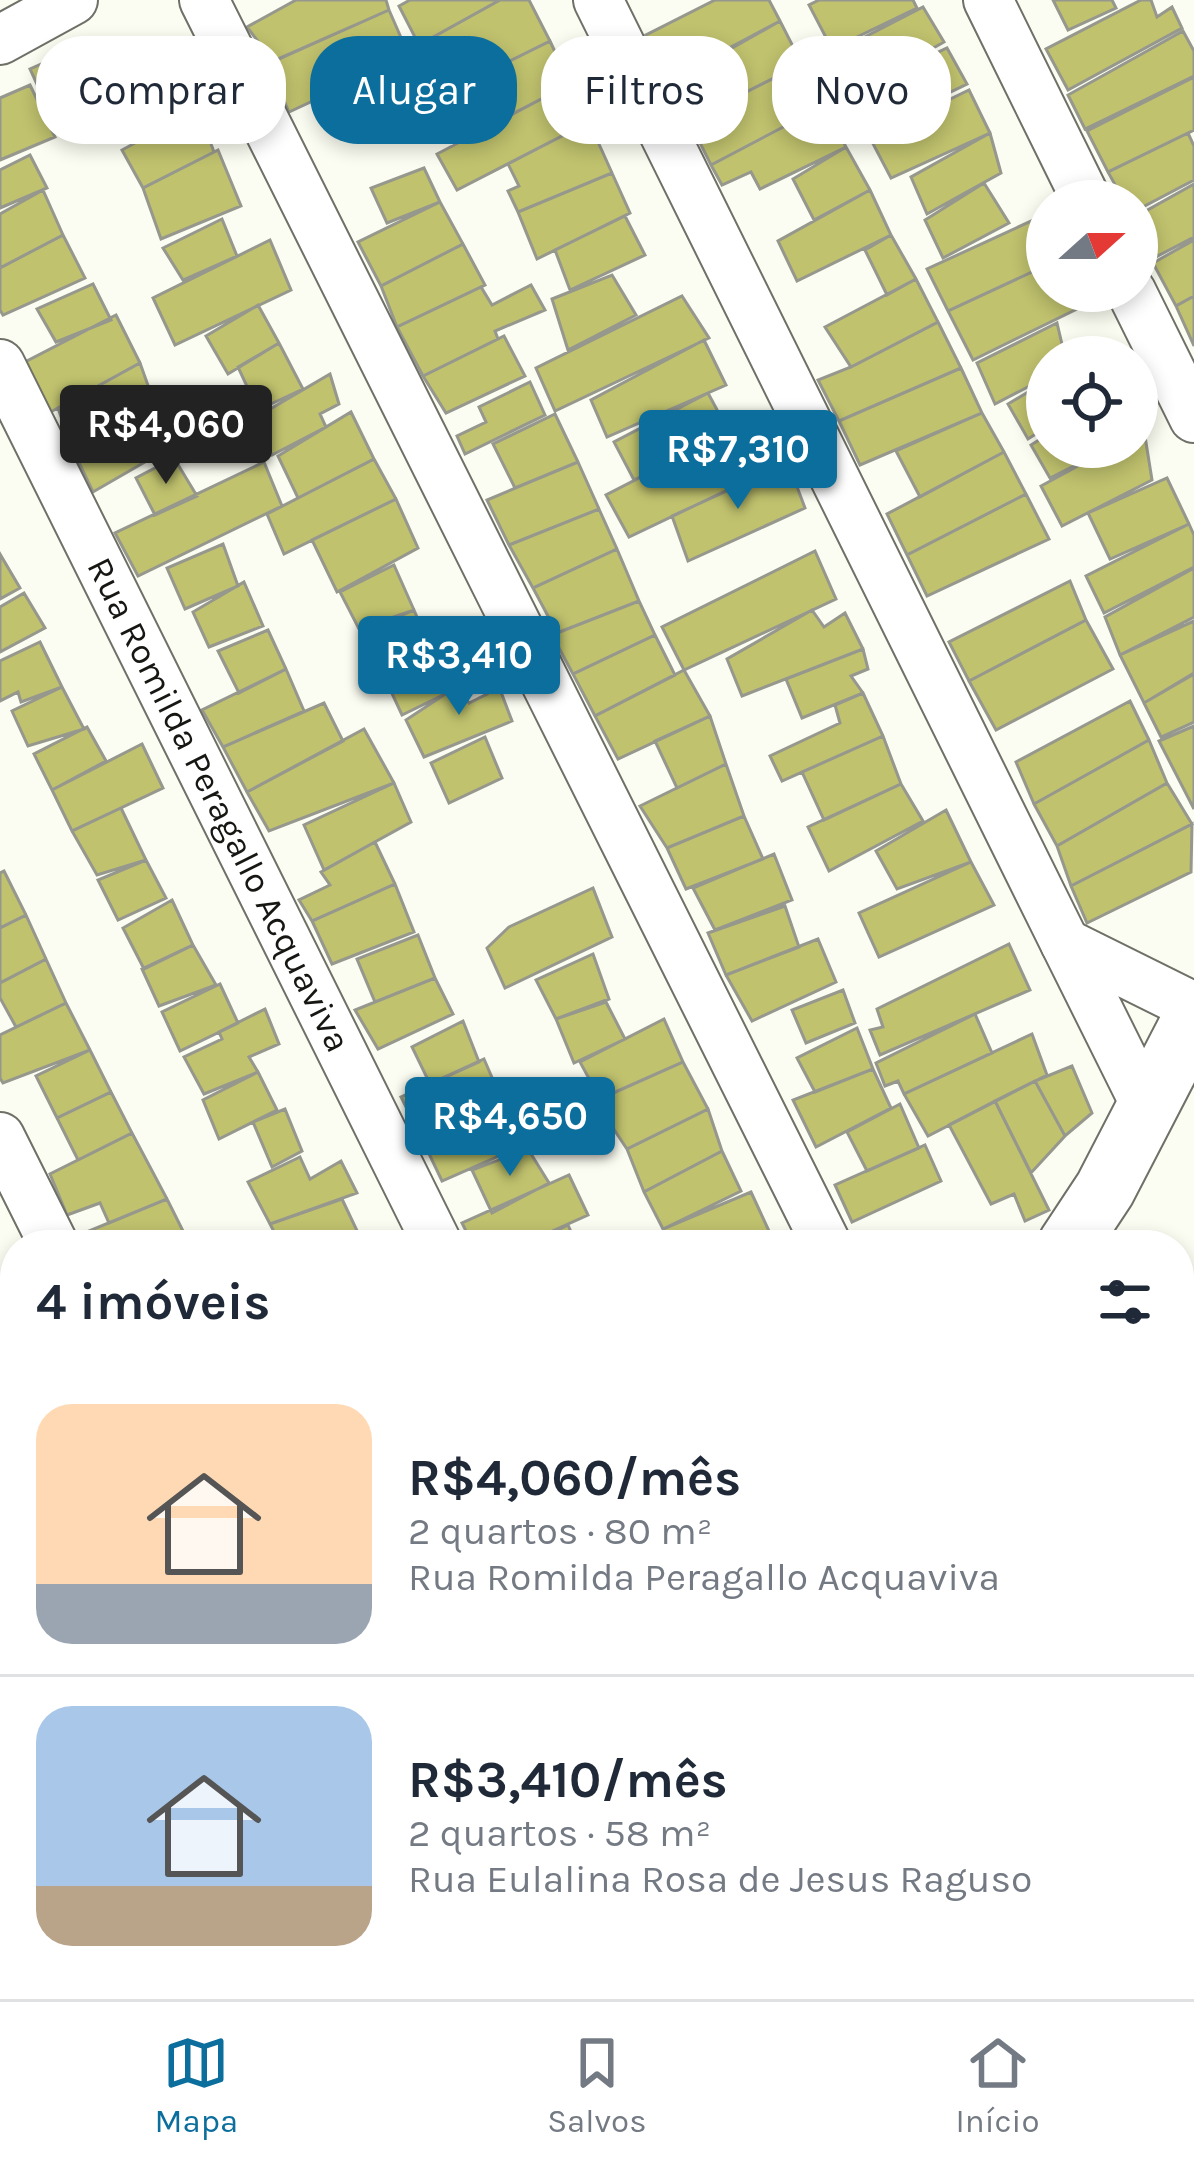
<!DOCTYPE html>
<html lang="pt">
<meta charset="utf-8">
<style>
:root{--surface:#fff;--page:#f6f6f7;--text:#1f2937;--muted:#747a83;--line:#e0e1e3;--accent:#0b6e9c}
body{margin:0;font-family:Karla,sans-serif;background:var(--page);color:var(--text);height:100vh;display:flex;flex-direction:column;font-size:45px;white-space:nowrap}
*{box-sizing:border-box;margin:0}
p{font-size:39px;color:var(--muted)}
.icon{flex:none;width:66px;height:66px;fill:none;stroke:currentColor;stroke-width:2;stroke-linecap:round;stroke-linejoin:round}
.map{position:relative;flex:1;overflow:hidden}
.side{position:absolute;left:0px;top:1230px;width:1194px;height:771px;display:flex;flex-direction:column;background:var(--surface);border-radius:48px 48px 0 0;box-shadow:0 6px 18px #0003}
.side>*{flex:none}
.banner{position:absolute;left:36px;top:36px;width:1122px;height:108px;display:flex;gap:24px}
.needle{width:78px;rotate:69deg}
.buttons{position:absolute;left:1026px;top:180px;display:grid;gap:24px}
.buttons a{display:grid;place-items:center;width:132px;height:132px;border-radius:50%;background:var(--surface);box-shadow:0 6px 18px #0003;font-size:60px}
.price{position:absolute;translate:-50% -102px;padding:0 27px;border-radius:12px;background:var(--accent);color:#fff;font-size:39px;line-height:78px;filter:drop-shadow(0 3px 6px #0008)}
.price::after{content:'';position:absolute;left:50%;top:72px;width:36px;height:27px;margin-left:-18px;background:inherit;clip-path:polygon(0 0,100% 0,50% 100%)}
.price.current{background:#222;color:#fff}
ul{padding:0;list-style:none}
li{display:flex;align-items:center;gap:36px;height:300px;padding:0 36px}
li+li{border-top:3px solid var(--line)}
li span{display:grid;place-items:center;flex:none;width:336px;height:240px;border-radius:36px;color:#555}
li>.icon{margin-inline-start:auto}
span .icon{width:144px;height:144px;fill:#fffc;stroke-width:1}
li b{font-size:51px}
h2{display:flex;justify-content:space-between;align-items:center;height:144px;padding:0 36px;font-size:51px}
.chip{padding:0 42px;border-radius:48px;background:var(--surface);box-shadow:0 6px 18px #0003;font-size:42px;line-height:108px}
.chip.current{background:var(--accent);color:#fff}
.dock{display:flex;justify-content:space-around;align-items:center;height:168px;border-top:3px solid var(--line);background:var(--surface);font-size:33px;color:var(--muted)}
.dock a{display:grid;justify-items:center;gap:6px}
.dock .current{color:var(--accent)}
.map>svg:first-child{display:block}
</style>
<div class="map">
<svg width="1194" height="1999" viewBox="0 0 1194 1999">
<rect width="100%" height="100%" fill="#fcfdf2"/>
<!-- green -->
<path fill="#ecefba" d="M15,1742v244h98l-1,13h-112v-256z"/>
<!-- building -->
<path fill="#c0c26e" stroke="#96978d" stroke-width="3" d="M296,0h90l3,10 -116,51 -26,-34z
M410,0h90l-81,45 -20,-39z
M500,0h29l21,41 -109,54 -22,-50z
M715,0h54l11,21 -111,59 -23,-45z
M819,0h94l4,8 -85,41 -23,-44z
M1053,0h59l4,8 -48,22z
M1141,0h10l6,17 15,-10 10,21 -114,62 -22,-41z
M923,7l21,35 -98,55 -16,-42z
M389,10l20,46 -120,56 -21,-48z
M780,21l22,43 -64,32 -20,-40z
M1183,31l11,20v25l-109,53 -17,-34z
M550,41l20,43 -116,60 -13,-49z
M82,46l26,57 -49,29 -29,-63z
M947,48l20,36 -101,49 -17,-39z
M802,64l23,41 -114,60 -22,-44z
M180,71l18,38 -55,30 -20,-45z
M1194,77v53l-86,42 -21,-41z
M570,84l19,38 -132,68 -20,-36z
M30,85l25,52 -55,23v-62z
M969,90l21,43 -99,45 -21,-40z
M825,105l21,42 -86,42 -9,-17 -29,13 -11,-20z
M198,109l16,43 -71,36 -21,-38z
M589,122l23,51 -94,39 -10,-21 11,-5 -11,-22z
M990,133l11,40 -74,41 -16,-37z
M1188,133l6,13v34l-57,30v-9h-13l-16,-29z
M846,147l24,43 -56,30 -21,-41z
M218,150l23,56 -80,33 -18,-51z
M30,155l17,33 -47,20v-38z
M424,168l16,34 -53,21 -16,-35z
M612,173l18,40 -93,46 -19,-47z
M984,183l25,40 -66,35 -18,-38z
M1194,184v53l-42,22 -15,-33v-10z
M43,190l20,45 -63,33v-54z
M870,190l21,45 -94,46 -19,-40z
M440,202l23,42 -82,42 -23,-44z
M625,216l20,39 -75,35 -15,-40z
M1042,216l5,13v36l-99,46 -21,-42z
M222,219l15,37 -54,24 -20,-32z
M63,235l22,43 -82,37 -3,-5v-42z
M891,235l25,44 -29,16 -22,-45z
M270,240l21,50 -116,55 -22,-47z
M1194,240v56l-18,10 -23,-43z
M463,244l22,41 -88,42 -16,-41z
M1047,265v26h29l7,15 -110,54 -25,-49z
M612,275l24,40 -68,35 -16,-51z
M916,279l22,43 -87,45 -26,-40z
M93,284l18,36 -55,22 -19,-33z
M531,285l14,25 -50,21 3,8 -75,37 -26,-49 84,-40 11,18z
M682,296l27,42 -154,73 -19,-43z
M1194,296v50l-18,-40z
M258,305l21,38 -51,31 -22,-38z
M116,315l24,48 -93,51 -22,-52z
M938,322l23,46 -122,53 -21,-41 33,-13z
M1057,323l8,34h-18v20l-52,27 -18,-41z
M504,336l21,40 -79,37 -23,-37z
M704,340l22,45 -119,52 -16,-37z
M279,343l24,46 -45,21 -20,-43z
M140,363l15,42 -84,41 -13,-38z
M961,368l21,45 -122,52 -21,-44z
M330,374l9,30 -19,10 6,13 -54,28 -19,-36z
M1047,381v46l-19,12 -20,-35z
M530,382l15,33 -80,39 -8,-18 29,-14 -7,-15z
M708,393l21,39 -95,48 -20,-38z
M155,405l14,43 -76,44 -22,-46z
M351,412l23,47 -76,39 -20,-42z
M982,413l22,39 -84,45 -24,-46z
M555,414l23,48 -63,26 -22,-44z
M1144,430l8,50 -90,46 -21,-40 72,-39h24v-13z
M1047,435v12h64l-61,31 -19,-33z
M719,437l21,47 -111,53 -23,-42z
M1004,452l22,42 -119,61 -20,-41z
M174,458l23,38 -42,19 -19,-37z
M374,459l22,40 -112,55 -17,-40z
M264,462l18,44 -144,70 -23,-43z
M578,462l21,47 -90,36 -22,-45z
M788,463l17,45 -117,53 -16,-45z
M1167,478l22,46 -79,35 -22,-46z
M1026,494l23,45 -122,57 -20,-41z
M396,499l22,49 -81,44 -25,-52z
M599,509l18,40 -84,39 -24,-43z
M1189,524l5,11v32l-90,46 -18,-37z
M223,544l15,42 -53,23 -18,-41z
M617,549l22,52 -82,32 -24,-45z
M815,551l21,48 -152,71 -22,-43z
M0,554l20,34 -20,11z
M394,565l20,45 -55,19 -19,-37z
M1194,568v49l-74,38 -15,-38z
M1070,581l16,39 -117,61 -20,-39z
M244,582l19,44 -54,21 -16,-35z
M24,593l21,35 -45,24v-45z
M639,601l16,34 -82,39 -21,-39z
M414,610l35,82 -47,23 -39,-84z
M812,610l12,17 21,-14 18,36 -121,47 -15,-37z
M1086,620l27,49 -117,61 -27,-49z
M1194,621v53l-50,29 -24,-48z
M268,630l18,39 -47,24 -21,-42z
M655,635l20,40 -80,41 -22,-42z
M40,642l22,45 -41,15 -3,-10 -18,9v-40z
M863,649l5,20 -17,7 12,17 -61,25 -16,-39z
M286,669l18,42 -81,36 -21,-37z
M684,670l26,46 -92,43 -23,-43z
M493,671l19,50 -88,36 -18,-37 50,-33 13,16 18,-9 -8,-17z
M1194,673v49l-33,15 -17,-34z
M62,687l22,42 -56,17 -16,-35z
M863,693l20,43 -101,45 -12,-25 70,-33 -5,-18z
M1130,701l19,39 -115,64 -18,-42z
M324,703l19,38 -96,51 -24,-45z
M710,716l16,48 -49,24 -22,-47z
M1194,726v83l-35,-68z
M87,727l19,34 -54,29 -18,-36z
M364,729l30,54 -125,48 -22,-39z
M883,736l18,48 -77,36 -22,-48z
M485,737l17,41 -53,25 -18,-40z
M1149,740l18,43 -110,63 -23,-42z
M142,744l21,44 -91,43 -20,-41z
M726,764l18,52 -77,32 -27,-42z
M394,783l17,39 -87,48 -20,-45z
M1167,783l25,41 -121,62 -14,-40z
M901,784l22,37 -94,50 -21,-44z
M121,808l25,52 -49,15 -25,-44z
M946,810l25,52 -74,27 -21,-38z
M744,816l19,43 -77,30 -19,-41z
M1192,824l-1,48 -104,51 -16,-37z
M375,842l20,42 -83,37 -13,-21 31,-15 -9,-13z
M774,854l18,46 -77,30 -22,-42z
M146,860l20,38 -48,22 -20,-40z
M971,862l23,43 -115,52 -20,-44z
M4,871l22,44 -26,13v-55z
M395,884l19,48 -82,32 -20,-43z
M593,888l19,49 -107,51 -18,-40 22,-21z
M172,900l21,45 -49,24 -21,-41z
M785,906l14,41 -73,28 -18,-42z
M26,915l20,44 -46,24v-55z
M418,935l17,43 -60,24 -18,-43z
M818,939l18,43 -84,39 -26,-46z
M1009,944l21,46 -150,65 -10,-25 13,-3 -6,-18z
M193,945l23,40 -57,21 -17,-37z
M593,954l16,45 -53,20 -20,-39z
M46,959l20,44 -50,24 -16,-29v-15z
M435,978l18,36 -75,35 -23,-39z
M220,984l18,39 -58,28 -18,-39z
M843,990l12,33 -49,20 -14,-33z
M606,1002l19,37 -51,24 -18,-44z
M66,1003l24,47 -87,33 -3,-5v-43z
M265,1009l14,35 -30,13 9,15 -54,22 -20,-37 38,-18 -3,-7z
M975,1014l17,39 -88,41 -6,-13 -13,5 -9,-23z
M664,1019l19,43 -83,37 -20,-37z
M463,1021l16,41 -49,22 -18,-37z
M857,1028l16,41 -58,23 -18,-34z
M1032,1034l15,41 -119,61 -24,-42z
M90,1050l21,42 -54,26 -21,-42z
M484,1059l16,37 -78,43 -21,-42z
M683,1062l25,47 -81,40 -32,-48z
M1072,1066l20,47 -27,23 -30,-55z
M873,1069l18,39 -75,39 -23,-47z
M258,1072l19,38 -58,29 -16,-39z
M1035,1081l30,55 -34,37 -36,-72z
M111,1092l21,41 -54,27 -21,-42z
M504,1099l20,46 -82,36 -20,-42z
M995,1101l54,109 -24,11 -11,-27 -23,10 -42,-79z
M900,1104l19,44 -52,23 -20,-39z
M285,1109l17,42 -30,16 -19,-45z
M708,1109l14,42 -78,41 -17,-43z
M132,1133l35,66 -58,24 -9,-20 -33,12 -17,-41z
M925,1145l16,36 -89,41 -17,-37z
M528,1149l21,34 -57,30 -20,-43z
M722,1151l19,40 -78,38 -19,-37z
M300,1157l10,22 31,-18 16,32 -87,31 -22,-42z
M569,1175l19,40 -67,30h-13l-2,-3 -7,3h-26l-11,-22z
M751,1192l18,39 -32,14h-64l-10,-16z
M167,1199l23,46h-107l-4,-10z
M342,1199l18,38 -19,8h-60l-11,-21z
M568,1225l9,20h-49z"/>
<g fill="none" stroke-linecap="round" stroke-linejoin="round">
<defs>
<g id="minor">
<path d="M204,0l623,1245"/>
<path d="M598,0l467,943"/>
<path d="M988,0l99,201"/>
<path d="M0,40l73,-40"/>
<path d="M1131,291l63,127"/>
<path id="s1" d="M0,364l438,881"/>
<path d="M1148,1110l-83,-167 129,64"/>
<path d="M0,1137l54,108"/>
<path d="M1179,1959l15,-19"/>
<path d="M1150,1999l9,-13"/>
</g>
<path id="tertiary" d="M1068,1245l37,-56 89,-172
M0,1693h15"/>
</defs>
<!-- minor casing -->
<use href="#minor" stroke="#6f7067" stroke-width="52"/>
<!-- tertiary casing -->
<use href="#tertiary" stroke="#6f7067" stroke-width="64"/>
<!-- minor -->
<use href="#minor" stroke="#fff" stroke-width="48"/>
<!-- tertiary -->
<use href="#tertiary" stroke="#fff" stroke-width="60"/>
<defs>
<path id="rail" d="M1179,1722l15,-20
M1179,1804l15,-18
M971,1999l9,-13
M1023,1999l10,-13"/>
</defs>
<!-- rail casing -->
<use href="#rail" stroke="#3b3b37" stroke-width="14"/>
<!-- rail -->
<use href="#rail" stroke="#fcfdf2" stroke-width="9" stroke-dasharray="27" stroke-linecap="butt"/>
</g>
<g text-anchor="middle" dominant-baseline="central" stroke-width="9" stroke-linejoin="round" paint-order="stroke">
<!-- street labels -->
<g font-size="36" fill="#161613" stroke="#fcfdf2">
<text stroke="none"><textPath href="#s1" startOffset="492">Rua Romilda Peragallo Acquaviva</textPath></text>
</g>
</g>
</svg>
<div class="buttons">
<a><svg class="needle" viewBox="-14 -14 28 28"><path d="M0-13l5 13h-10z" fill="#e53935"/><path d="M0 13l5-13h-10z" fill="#747a83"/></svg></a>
<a><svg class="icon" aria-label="locate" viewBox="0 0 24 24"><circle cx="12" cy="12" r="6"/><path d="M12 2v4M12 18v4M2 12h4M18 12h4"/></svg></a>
</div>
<b class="price current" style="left:166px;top:487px">R$4,060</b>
<b class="price" style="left:738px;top:512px">R$7,310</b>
<b class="price" style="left:459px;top:718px">R$3,410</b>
<b class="price" style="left:510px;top:1179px">R$4,650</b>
<div class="banner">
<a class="chip">Comprar</a>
<a class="chip current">Alugar</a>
<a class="chip">Filtros</a>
<a class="chip">Novo</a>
</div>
<section class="side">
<h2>4 imóveis<svg class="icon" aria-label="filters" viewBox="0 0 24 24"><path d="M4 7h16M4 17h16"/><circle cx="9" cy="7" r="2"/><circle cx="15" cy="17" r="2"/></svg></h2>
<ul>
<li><span style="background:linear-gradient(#ffd9b3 75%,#9aa5b1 0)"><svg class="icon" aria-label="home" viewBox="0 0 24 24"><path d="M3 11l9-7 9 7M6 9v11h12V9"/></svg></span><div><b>R$4,060/mês</b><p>2 quartos · 80 m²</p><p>Rua Romilda Peragallo Acquaviva</p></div></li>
<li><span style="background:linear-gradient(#a9c7e8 75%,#b9a48a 0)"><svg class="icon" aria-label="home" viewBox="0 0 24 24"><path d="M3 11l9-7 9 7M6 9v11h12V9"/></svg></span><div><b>R$3,410/mês</b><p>2 quartos · 58 m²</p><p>Rua Eulalina Rosa de Jesus Raguso</p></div></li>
</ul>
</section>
</div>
<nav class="dock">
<a class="current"><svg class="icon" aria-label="map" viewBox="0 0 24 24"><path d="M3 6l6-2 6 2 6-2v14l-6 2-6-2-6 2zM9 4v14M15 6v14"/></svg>Mapa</a>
<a><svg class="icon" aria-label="saved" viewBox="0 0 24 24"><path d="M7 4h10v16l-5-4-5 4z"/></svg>Salvos</a>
<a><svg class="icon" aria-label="home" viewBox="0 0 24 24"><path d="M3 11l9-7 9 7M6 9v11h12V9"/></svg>Início</a>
</nav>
